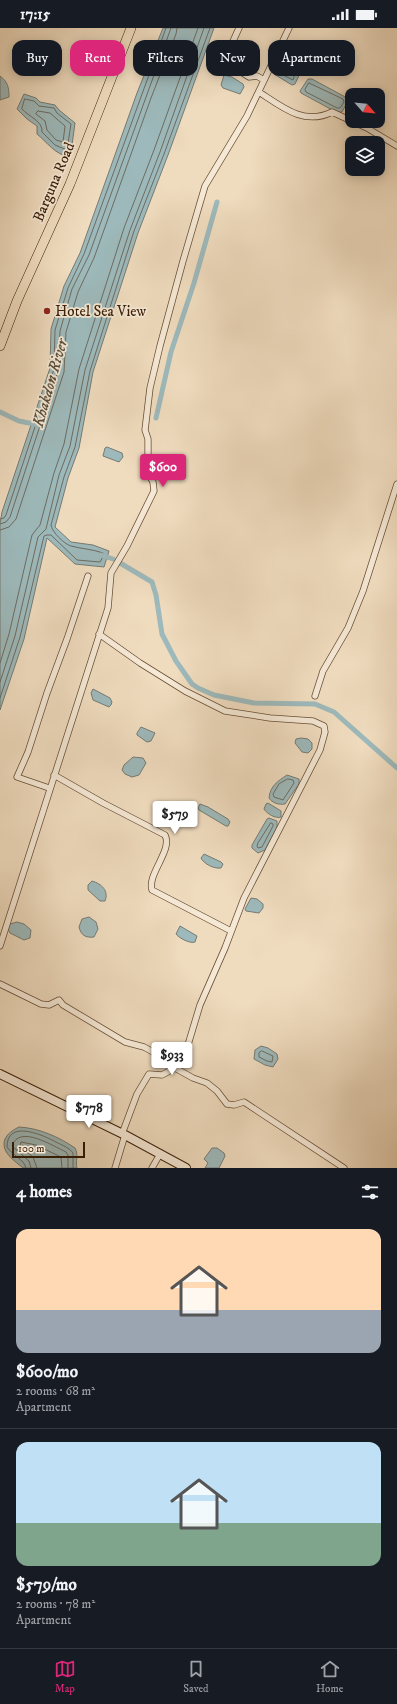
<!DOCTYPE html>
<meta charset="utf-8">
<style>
:root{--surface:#171b24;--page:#20242c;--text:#f1f3f6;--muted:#9ea1a6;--line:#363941;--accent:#db2777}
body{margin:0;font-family:"IM FELL DW Pica",serif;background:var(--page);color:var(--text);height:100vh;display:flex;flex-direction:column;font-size:15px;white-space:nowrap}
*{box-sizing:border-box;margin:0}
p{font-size:13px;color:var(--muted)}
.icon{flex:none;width:22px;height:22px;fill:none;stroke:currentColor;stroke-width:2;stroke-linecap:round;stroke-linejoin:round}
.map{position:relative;height:1140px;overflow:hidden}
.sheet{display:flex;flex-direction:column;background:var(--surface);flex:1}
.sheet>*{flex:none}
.guide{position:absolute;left:12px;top:12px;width:373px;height:36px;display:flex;gap:8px}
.needle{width:26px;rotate:117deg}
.buttons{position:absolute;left:345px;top:60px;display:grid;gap:8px}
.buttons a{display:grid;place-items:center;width:40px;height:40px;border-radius:8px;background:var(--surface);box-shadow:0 2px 10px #0003;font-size:20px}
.scale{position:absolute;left:12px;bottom:10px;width:73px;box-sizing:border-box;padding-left:4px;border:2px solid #3a1f07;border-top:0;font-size:11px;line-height:14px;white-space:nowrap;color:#3a1f07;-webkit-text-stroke:3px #f5e8d5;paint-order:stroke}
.price{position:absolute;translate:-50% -34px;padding:0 9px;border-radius:4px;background:#fff;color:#222;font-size:13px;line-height:26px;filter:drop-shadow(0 1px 2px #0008)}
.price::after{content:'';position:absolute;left:50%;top:24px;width:12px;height:9px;margin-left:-6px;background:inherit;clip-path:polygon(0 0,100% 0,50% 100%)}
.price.active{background:var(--accent);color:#fff}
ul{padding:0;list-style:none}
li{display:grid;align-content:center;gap:8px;height:212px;padding:0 16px}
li+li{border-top:1px solid var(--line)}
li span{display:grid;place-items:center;height:124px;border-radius:12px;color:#555}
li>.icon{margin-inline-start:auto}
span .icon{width:72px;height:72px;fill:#fffc;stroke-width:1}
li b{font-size:17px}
h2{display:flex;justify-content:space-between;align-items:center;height:48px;padding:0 16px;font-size:17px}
.tag{padding:0 14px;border-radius:12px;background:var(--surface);box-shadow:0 2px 10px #0003;font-size:14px;line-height:36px}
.tag.active{background:var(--accent);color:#fff}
.status{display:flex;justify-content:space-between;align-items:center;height:28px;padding:0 20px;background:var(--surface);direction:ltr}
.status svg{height:11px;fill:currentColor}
.dock{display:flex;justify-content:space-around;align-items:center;height:56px;border-top:1px solid var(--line);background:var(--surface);font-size:11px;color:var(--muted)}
.dock a{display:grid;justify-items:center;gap:2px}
.dock .active{color:var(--accent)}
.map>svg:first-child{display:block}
</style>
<div class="status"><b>17:15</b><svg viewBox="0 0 49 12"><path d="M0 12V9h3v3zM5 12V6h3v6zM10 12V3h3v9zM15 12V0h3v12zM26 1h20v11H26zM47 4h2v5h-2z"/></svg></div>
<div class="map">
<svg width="397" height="1140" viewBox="0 0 397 1140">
<rect width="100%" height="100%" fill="#efdbbe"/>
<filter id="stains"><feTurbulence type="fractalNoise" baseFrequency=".005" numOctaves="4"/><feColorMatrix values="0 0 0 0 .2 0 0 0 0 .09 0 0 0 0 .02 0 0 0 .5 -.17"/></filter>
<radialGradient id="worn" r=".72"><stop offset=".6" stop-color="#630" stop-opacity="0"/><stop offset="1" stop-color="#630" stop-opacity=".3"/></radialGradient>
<!-- water -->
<path fill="#9db9bb" stroke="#757b73" d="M163,0h51l-46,127 -30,78 -45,139 -14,76 -11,30 -13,49 16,15 22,3 16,6 -5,16 -29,-3 -28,-26 -23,101 -24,71v-186l2,-12 48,-144 1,-39 13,-43 16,-33 57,-160z
M278,32h4l18,9 1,2 -6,13 -3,1 -18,-11v-5z
M224,47l8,2 11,7 1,3 -4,7 -17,-6 -2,-3z
M0,48c8,6 9,12 9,21l-9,3z
M308,51h4l37,20 -7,13h-6l-35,-19 -1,-2z
M24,66l12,4 4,4 15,3 4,5 16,13 -3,22 -3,11c-13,0 -23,-15 -32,-22v-8l-10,-7 -10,-10z
M107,419l15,6 1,4 -4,5 -16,-6 2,-8z
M93,661l17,9 2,4 -1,3 -2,2 -16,-7 -2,-7z
M141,699l14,6 -4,8 -4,1 -10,-7v-2z
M301,710l7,1 4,4v6l-4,4 -6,-1 -7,-9 1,-4z
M133,729l10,1 3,5 -7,12 -7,2 -7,-3 -3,-4 2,-5z
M287,747l12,4v5l-14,20c-6,1 -13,-1 -16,-6 1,-12 9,-17 18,-23z
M268,775l13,8v6c-5,2 -14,-3 -17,-8l2,-5z
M200,776l8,3 20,12 2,3 -2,4h-2l-27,-16 -1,-2z
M269,790l8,3v7l-12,22 -7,3 -6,-5v-3l15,-26z
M204,826l17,8 2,2 -2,4c-7,1 -17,-4 -20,-10z
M92,853c10,3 17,10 13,20h-5l-12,-11v-5z
M251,870l6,1 6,5v4l-4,5 -13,-2 -1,-2z
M89,889l7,5 2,7 -4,8c-9,1 -13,-2 -15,-10l3,-8z
M17,894l7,2 7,6 -1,8 -6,2 -14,-7 -2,-4 2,-5z
M180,898l17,10 -2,6c-5,2 -16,-4 -19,-8z
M261,1018l7,2 9,6 1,5 -5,8 -8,-2 -11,-6 1,-9z
M19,1099c20,1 40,10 56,21 4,7 0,13 2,20h-54c-8,-7 -23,-16 -18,-29 3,-6 8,-9 14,-12z
M212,1120h5l7,5 1,3 -6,12h-14l3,-5 -4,-4z"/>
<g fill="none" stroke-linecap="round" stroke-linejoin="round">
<!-- shore -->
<path stroke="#6c6c61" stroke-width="1" d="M281,36l15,7 -3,9 -14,-7 -1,-4z
M309,55l34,16 1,3 -4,6h-3l-31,-16 -1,-2z
M25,71l9,2 5,5 15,2 3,5 14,11 -4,26 -12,-5 -13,-13c1,-11 -13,-15 -20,-23z
M38,83l12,2 15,13 -2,16 -7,-2 -9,-10 -2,-9 -9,-7z
M0,491l4,-1 2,-3 48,-146 1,-39 13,-42 16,-34 82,-226
M0,496l6,-2 4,-5 48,-146 2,-40 12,-42 17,-34 82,-227
M0,502l9,-3 7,-8 48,-147 2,-40 12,-40 16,-34 57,-160 25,-64 1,-6
M0,635l9,-29 23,-99 8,-10 14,-52 10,-29 15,-75 45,-141 30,-78 44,-122
M0,654l15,-46 23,-99 8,-8 13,-54 11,-29 15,-76 45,-140 30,-78 44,-124
M0,670l20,-61 24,-101 3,-1h4l26,25 23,2 4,-7 -1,-2c-11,-4 -21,-4 -32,-7 -7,-2 -19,-14 -20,-21l13,-48 11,-30 15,-76 44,-140 30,-77 46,-126
M288,751l5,1 1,3 -11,17 -9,-3 -1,-3 6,-10z
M271,795l2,1v2l-11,21 -4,1 -1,-2 1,-3z
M262,1023l11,5 -1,6 -5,-1 -8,-4v-4z
M26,1140c-2,-9 -14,-13 -19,-21 0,-27 33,-13 45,-7 7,4 17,7 21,13v15
M31,1140l-2,-7 -17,-15c7,-22 41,0 54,6l2,3v13
M37,1140l-4,-11 -13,-11 1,-4 15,3 25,12 1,11"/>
<!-- canal -->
<path stroke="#9db9bb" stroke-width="5" d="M0,384l19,9 20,4
M156,390l15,-66 23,-69 23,-81
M101,527l12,4
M120,535l32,19 4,13 6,39 14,27 16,23 6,4 16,7 40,8 61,1 19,8 63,56"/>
<defs>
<path id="street" d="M239,0l-15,33 25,16 8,-1 7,4
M259,64c23,15 45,34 73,20l35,16 30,18
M99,606l41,29 45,28 40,20 45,7 43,3 11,5 1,6 -5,18 -76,148 -19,50 -25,57 -16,53 -9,10 -13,7 -13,-1 -12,20 -15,40
M315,668l8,-25 25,-43 15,-37 34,-107
M54,747l49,28 62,32c8,15 -18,39 -13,55l79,41
M49,760l-32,-11 11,-25 19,-59 20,-54 21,-63
M0,918l108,-338 3,-35 16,-27 27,-55 -1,-9 -5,-9v-34l-3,-9 5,-42 10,-42 23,-85 22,-75 42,-70 42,-88
M0,956l41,20 8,1 10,-5 4,5 62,37 19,5 29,16 2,5 18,10 14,5 10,8 10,13 7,1 10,-3 100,66
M115,1140l10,-33
M152,1140l8,-14"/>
<path id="secondary" d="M0,1046l125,61 61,33"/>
<path id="primary" d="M0,318l17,-45 53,-117 61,-156"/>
</defs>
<!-- street casing -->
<use href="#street" stroke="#674e35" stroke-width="7"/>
<!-- secondary casing -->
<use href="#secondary" stroke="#3a1f07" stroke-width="10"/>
<!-- primary casing -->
<use href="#primary" stroke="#3a1f07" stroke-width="10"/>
<!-- street -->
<use href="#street" stroke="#f5e8d5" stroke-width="5.5"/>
<!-- secondary -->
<use href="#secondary" stroke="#f5e8d5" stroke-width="8"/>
<!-- primary -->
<use href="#primary" stroke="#efdbbe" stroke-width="9"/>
</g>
<!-- markers -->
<circle fill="#8f2418" stroke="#f5e8d5" stroke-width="1.5" cx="47" cy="283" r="4"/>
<g text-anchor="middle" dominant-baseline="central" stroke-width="3.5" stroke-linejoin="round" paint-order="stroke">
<!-- street labels -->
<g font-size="15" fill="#3a1f07" stroke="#f5e8d5">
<text transform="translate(54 154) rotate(-67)">Barguna Road</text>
</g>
<!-- poi labels -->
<g font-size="15" fill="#3a1f07" stroke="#f5e8d5" text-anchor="start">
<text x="55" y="283">Hotel Sea View</text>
</g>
<!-- water labels -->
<g font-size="16" font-style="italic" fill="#584d3d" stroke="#f5e8d5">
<text transform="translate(50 355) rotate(-74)">Khakdon River</text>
</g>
</g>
<rect width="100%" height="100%" filter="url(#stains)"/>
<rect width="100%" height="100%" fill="url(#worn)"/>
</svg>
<div class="buttons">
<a><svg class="needle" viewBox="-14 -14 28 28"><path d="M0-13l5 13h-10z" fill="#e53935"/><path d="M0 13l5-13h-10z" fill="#9ea1a6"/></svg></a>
<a><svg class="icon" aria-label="layers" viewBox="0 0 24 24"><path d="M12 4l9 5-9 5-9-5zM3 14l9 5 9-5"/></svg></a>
</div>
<div class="scale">100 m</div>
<b class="price active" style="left:163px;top:460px">$600</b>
<b class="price" style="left:175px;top:807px">$579</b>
<b class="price" style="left:172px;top:1048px">$933</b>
<b class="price" style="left:89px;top:1101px">$778</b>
<div class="guide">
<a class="tag">Buy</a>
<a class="tag active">Rent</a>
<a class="tag">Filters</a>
<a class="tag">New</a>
<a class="tag">Apartment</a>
</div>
</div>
<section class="sheet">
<h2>4 homes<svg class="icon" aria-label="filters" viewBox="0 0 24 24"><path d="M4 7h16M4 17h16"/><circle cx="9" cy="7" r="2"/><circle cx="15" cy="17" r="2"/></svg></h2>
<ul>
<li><span style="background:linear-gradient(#ffd9b3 65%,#9aa5b1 0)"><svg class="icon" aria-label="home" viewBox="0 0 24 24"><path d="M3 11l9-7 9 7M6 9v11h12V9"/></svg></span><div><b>$600/mo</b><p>2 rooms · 68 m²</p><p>Apartment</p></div></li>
<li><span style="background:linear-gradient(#bfe0f5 65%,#7fa58c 0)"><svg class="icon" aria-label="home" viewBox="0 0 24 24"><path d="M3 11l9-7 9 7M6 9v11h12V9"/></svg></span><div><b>$579/mo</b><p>2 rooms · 78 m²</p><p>Apartment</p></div></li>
</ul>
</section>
<nav class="dock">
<a class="active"><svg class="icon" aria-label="map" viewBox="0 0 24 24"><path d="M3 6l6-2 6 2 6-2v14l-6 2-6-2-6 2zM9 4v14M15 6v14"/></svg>Map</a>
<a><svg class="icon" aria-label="saved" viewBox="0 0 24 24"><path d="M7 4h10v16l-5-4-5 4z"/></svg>Saved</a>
<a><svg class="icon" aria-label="home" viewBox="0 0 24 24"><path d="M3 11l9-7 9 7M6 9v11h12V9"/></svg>Home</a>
</nav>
